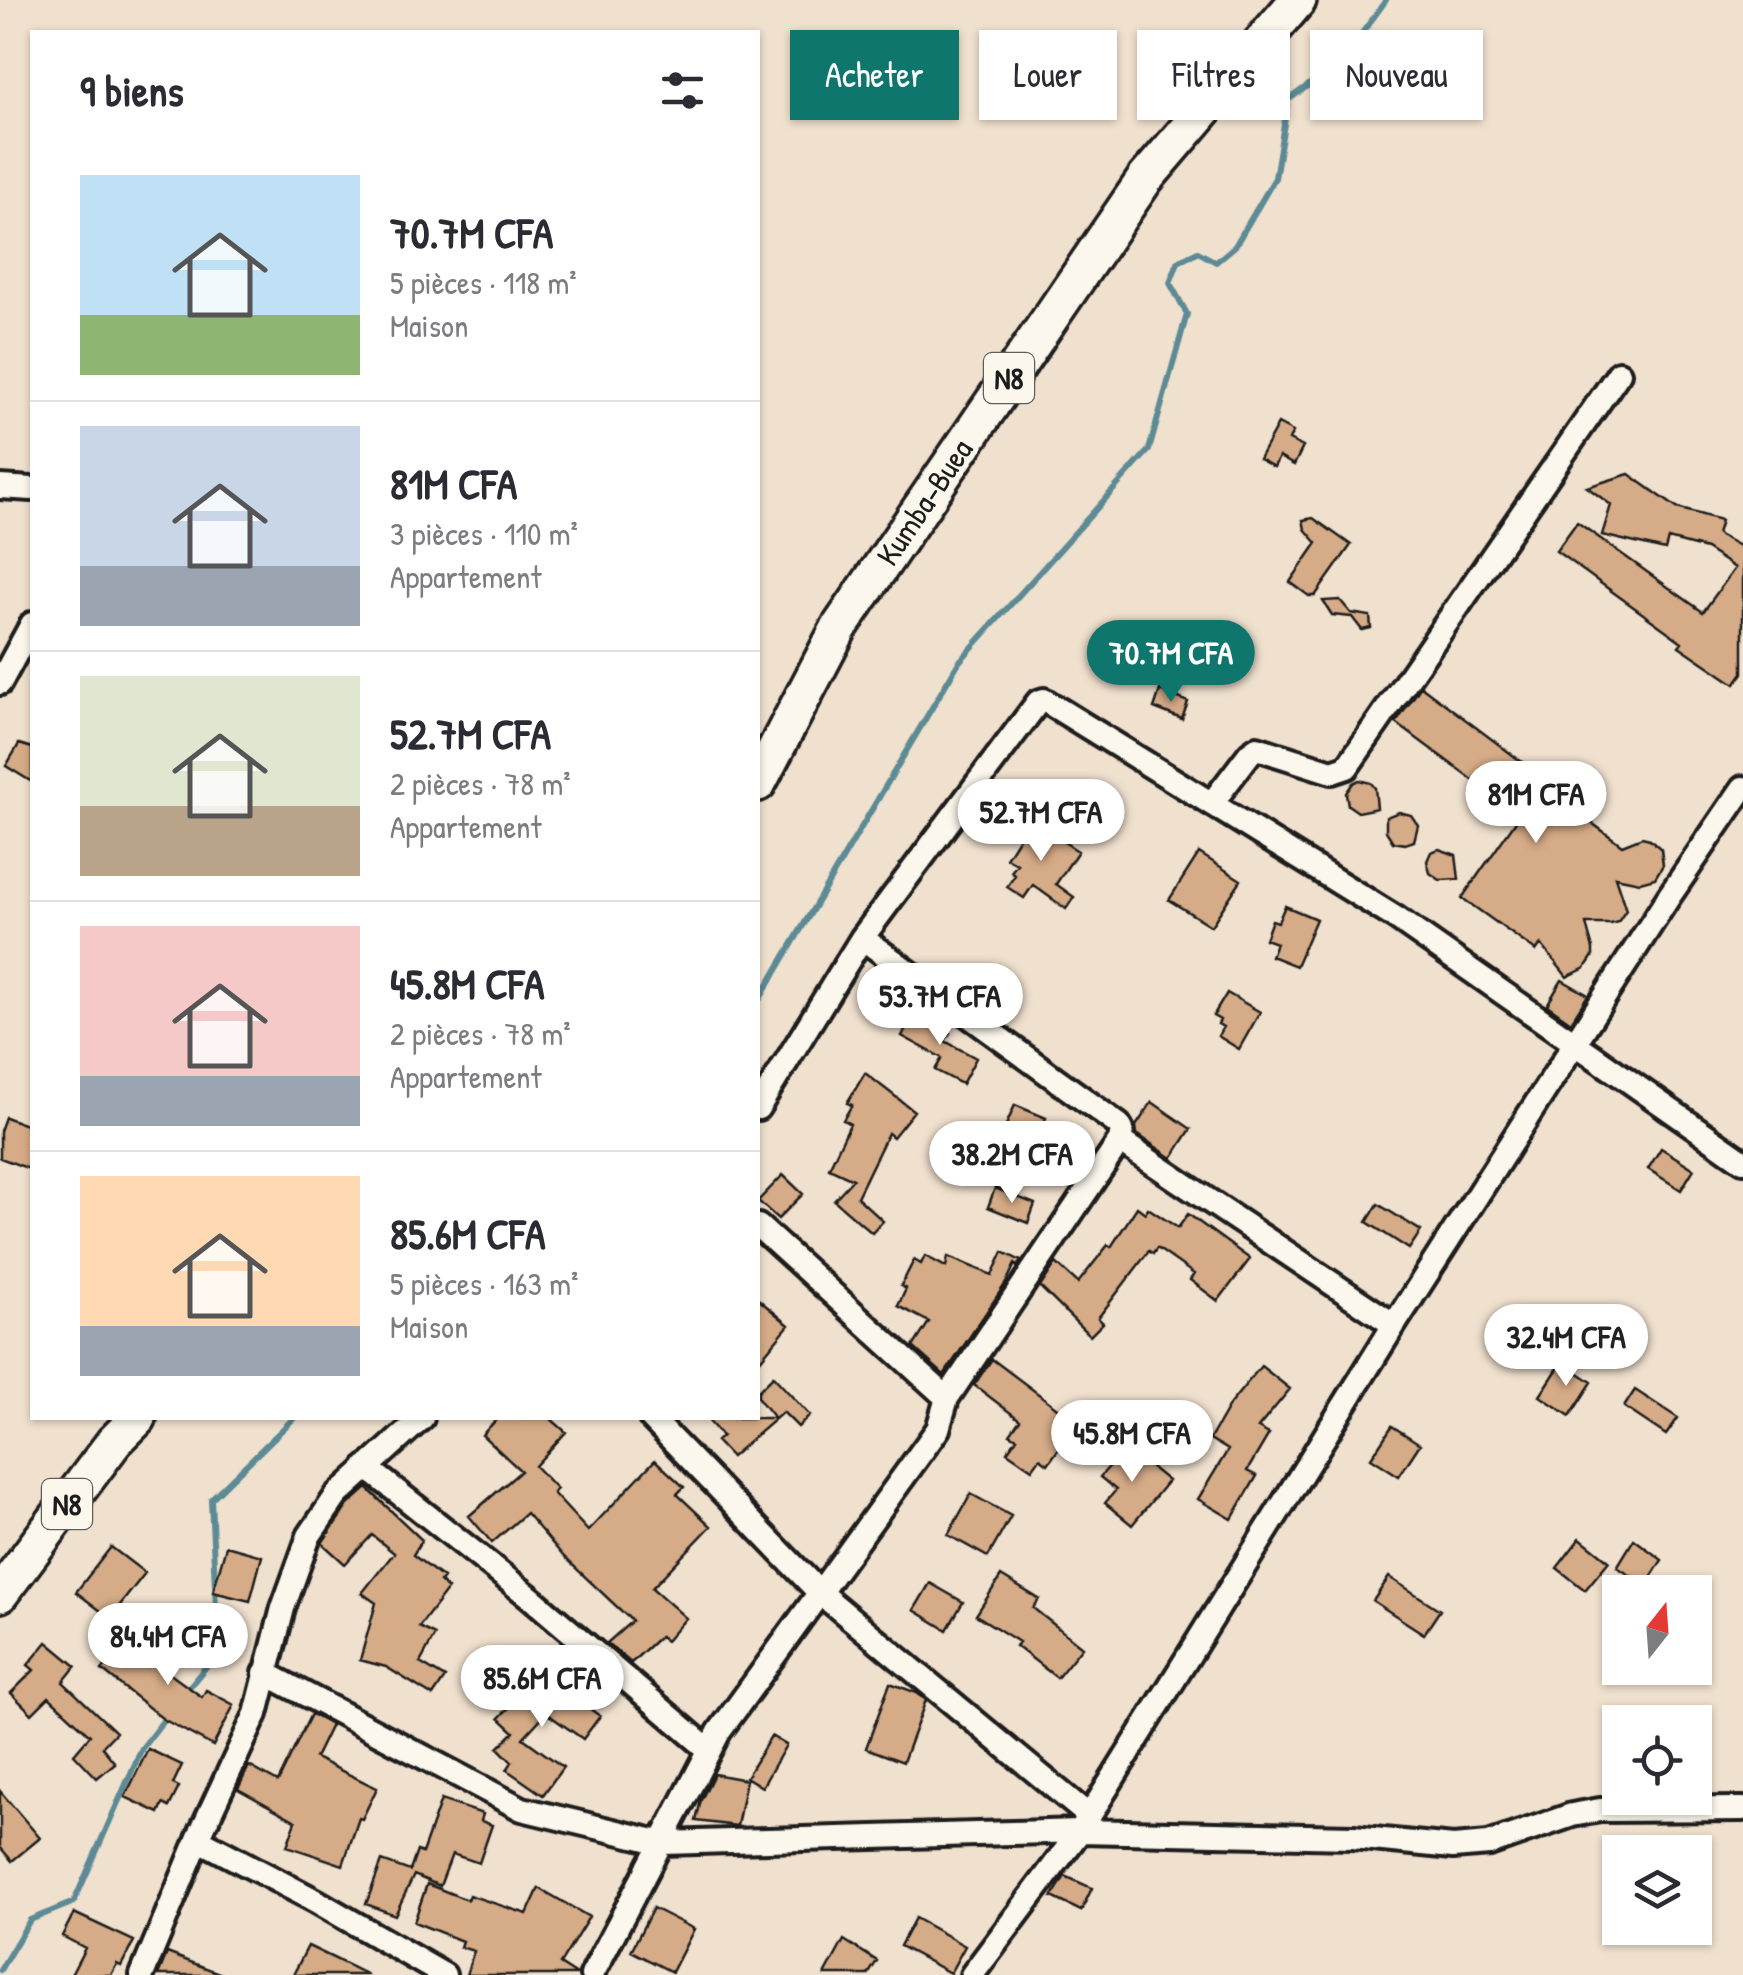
<!DOCTYPE html>
<html lang="fr">
<meta charset="utf-8">
<style>
:root{--surface:#fff;--page:#f7f7f7;--text:#2b2b33;--muted:#7c7c81;--line:#e1e1e2;--accent:#0f766e}
body{margin:0;font-family:"Patrick Hand",sans-serif;background:var(--page);color:var(--text);height:100vh;display:flex;flex-direction:column;font-size:38px;white-space:nowrap}
*{box-sizing:border-box;margin:0}
p{font-size:32px;color:var(--muted)}
.icon{flex:none;width:55px;height:55px;fill:none;stroke:currentColor;stroke-width:2;stroke-linecap:round;stroke-linejoin:round}
.map{position:relative;flex:1;overflow:hidden}
.sheet{position:absolute;left:30px;top:30px;width:730px;height:1390px;display:flex;flex-direction:column;background:var(--surface);border-radius:0px;box-shadow:0 2px 8px #0004}
.sheet>*{flex:none}
.guide{position:absolute;left:790px;top:30px;width:802px;height:90px;display:flex;gap:20px}
.needle{width:65px;rotate:17deg}
.fabs{position:absolute;left:1602px;top:1575px;display:grid;gap:20px}
.fabs a{display:grid;place-items:center;width:110px;height:110px;border-radius:0px;background:var(--surface);box-shadow:0 2px 8px #0004;font-size:50px}
.price{position:absolute;translate:-50% -85px;padding:0 22px;border-radius:35px;background:#fff;color:#222;font-size:32px;line-height:65px;filter:drop-shadow(0 2px 5px #0008)}
.price::after{content:'';position:absolute;left:50%;top:60px;width:30px;height:22px;margin-left:-15px;background:inherit;clip-path:polygon(0 0,100% 0,50% 100%)}
.price.current{background:var(--accent);color:#fff}
ul{padding:0;list-style:none}
li{display:flex;align-items:center;gap:30px;height:250px;padding:0 50px}
li+li{border-top:2px solid var(--line)}
li span{display:grid;place-items:center;flex:none;width:280px;height:200px;border-radius:0px;color:#555}
li>.icon{margin-inline-start:auto}
span .icon{width:120px;height:120px;fill:#fffc;stroke-width:1}
li b{font-size:42px}
h2{display:flex;justify-content:space-between;align-items:center;height:120px;padding:0 50px;font-size:42px}
.pill{padding:0 35px;border-radius:0px;background:var(--surface);box-shadow:0 2px 8px #0004;font-size:35px;line-height:90px}
.pill.current{background:var(--accent);color:#fff}
.map>svg:first-child{display:block}
</style>
<div class="map">
<svg width="1743" height="1975" viewBox="0 0 1743 1975">
<rect width="100%" height="100%" fill="#f0e0ce"/>
<filter id="ink" filterUnits="userSpaceOnUse"><feTurbulence type="fractalNoise" baseFrequency=".01" numOctaves="2"/><feDisplacementMap in="SourceGraphic" scale="20" xChannelSelector="R" yChannelSelector="G"/><feConvolveMatrix kernelMatrix="1 2 1 2 8 2 1 2 1" color-interpolation-filters="sRGB"/></filter>
<g filter="url(#ink)">
<g fill="none" stroke-linecap="round" stroke-linejoin="round">
<!-- stream -->
<path stroke="#5c8a95" stroke-width="6" d="M758,1002l201,-340 190,-212 38,-136 -17,-31 8,-21 20,-10 18,10 19,-16 40,-68 13,-78 54,-39 44,-61
M186,1691l32,-39 -7,-153 83,-81
M0,1970l30,-50 44,-18 68,-154 27,-35"/>
</g>
<!-- building -->
<path fill="#d6ab87" stroke="#1c1c1c" stroke-width="2.5" d="M1278,424l15,8 -4,8 14,7 -9,18 -15,-8 -5,10 -15,-8z
M1629,474l48,34 44,12 -4,14 26,14v125l-8,11 -56,-38 3,-4 -126,-91 21,-29 126,90 32,-44 -29,-19 -38,-10 -3,11 -63,-15 9,-30 -24,-18z
M1313,518l38,27 -36,51h-6l-19,-14 27,-39 -12,-14 -2,-9z
M1340,600l11,13 19,3 1,12 -9,2 -10,-13 -20,-2 -9,-14z
M1421,686l121,91 -5,6 85,62 20,-8 8,2 11,10 2,16 -8,13 -15,4 -25,-5 11,33 -8,12 -7,2h-25l7,25v7l-8,12 -18,9 -26,-33 -5,7 -74,-53 58,-83 -124,-92z
M1160,690l28,12 -6,17 -28,-11z
M19,744l13,4v34l-26,-16z
M1359,780l12,3 4,5 2,20 -19,4 -10,-7 -2,-12 7,-10z
M1399,812l12,3 7,10 -4,16 -9,3 -12,-2 -7,-11v-14z
M1030,820l48,31 -22,33 18,13 -8,12 -33,-24 -9,13 -17,-11 8,-12 -4,-3 6,-8 -11,-6z
M1439,849l17,6 3,24 -19,1 -10,-7 -3,-12 4,-9z
M1199,853l42,27 -30,46 -42,-26z
M1285,906l31,13 -20,47 -25,-10 5,-13 -11,-4 7,-19 6,2z
M1562,980l26,15 -17,27 -24,-17z
M1227,993l33,19 -21,37 -21,-13 5,-9 -5,-3 2,-4 -7,-4z
M914,1014l36,19 -5,8 31,17 -14,26 -27,-14 7,-12 -40,-22z
M865,1073l49,38 -21,26 -5,-4 -31,64 26,24 -11,12 -38,-33 19,-21 -24,-11 21,-44 -7,-4 9,-15 -5,-2z
M1152,1102l39,27 -19,29 -35,-24 -1,-8z
M1015,1105l31,13 -18,41 -31,-13z
M5,1117l27,10v43l-32,-12v-27z
M1661,1148l33,21 -13,21 -33,-21z
M783,1175l20,19 -25,25 -20,-18z
M995,1188l40,16 -7,19 -40,-16z
M1378,1204l43,27 -12,18 -42,-27z
M1137,1207l8,6 3,-5 30,20 10,-14 62,45 -32,42 -28,-21 4,-6 -37,-26 -4,6 -4,-3 -51,67 5,5 -13,13 -50,-49 16,-24 22,20 30,-38 3,2z
M1003,1252l18,9 -4,6 -2,-3 -9,19 -62,92 -31,-28 16,-25 -31,-16 8,-17 -5,-3 13,-26 7,4 4,-8 21,11 2,-10 44,18z
M758,1299l31,26 -31,37z
M992,1359l85,64 -29,41 -8,-6 -8,11 -25,-17 10,-14 -7,-4 10,-14 -46,-35z
M1562,1362l30,20 -22,34 -30,-20z
M1261,1366l29,23 -32,39 11,6 -22,37 10,5 -25,43 -34,-20 30,-49 -18,-11 20,-35z
M773,1376l37,40 -12,11 -15,-15 -52,45 -15,-16 6,-5 -16,-18h68l-16,-20v-7z
M1635,1390l43,28 -12,17 -42,-28z
M498,1418h52l16,14 -31,34 22,23 -4,4 35,38 67,-71 29,27 -7,7 34,32 -59,62 34,30 -20,23 -6,-5 -29,27 -24,-20 25,-22 -68,-64 -38,-44 -34,30 -23,-27 52,-45 -39,-36z
M1392,1426l28,18 -21,32 -28,-18z
M1126,1447l42,34 -36,44 -27,-22 11,-13 -16,-13z
M367,1488l55,52 -9,15 30,23 -3,4 8,7 -29,38 16,8 -15,28 25,15 -12,18 -47,-29 -26,-7 16,-57 -14,-10 32,-40 -22,-18 -27,29 -23,-21 26,-38z
M971,1494l40,22 -23,41 -40,-22z
M1580,1538l29,23 -24,29 -28,-22z
M1634,1539l28,21 -16,25 -29,-18z
M226,1546l36,10 -12,45 -37,-9z
M111,1547l34,26 -35,45 -34,-26z
M1001,1576l38,23 -6,9 49,39 -25,31 -41,-32 3,-4 -43,-27z
M1389,1577l51,33 -16,24 -51,-33z
M930,1583l33,19 -16,28 -33,-20z
M149,1627l32,27 -15,17 36,26 4,-7 28,15 -21,41 -50,-27 -61,-49 17,-20 7,5z
M47,1642l29,24 -13,16 53,50 -14,15 13,16 -18,15 -23,-24 16,-19 -41,-38 -17,17 -21,-21 23,-23 -6,-5z
M547,1671l21,16 -3,4 35,25 -17,23 -37,-26 -23,25 40,29 -20,28 -36,-25 5,-8 -14,-14 16,-16 -15,-14 24,-25 4,4z
M890,1683l27,10 9,7 -23,62 -37,-14z
M311,1714l20,11 -16,33 62,30 -15,31 -3,-1 -16,47 -56,-19 9,-25 -58,-32 11,-23 29,16z
M771,1736l15,9 -24,42 -16,-10z
M148,1749l34,16 -9,19 6,3 -10,20 -6,-3 -4,9 -34,-16z
M714,1774l32,6 -9,46 -41,-5 5,-21z
M0,1791l40,47 -28,23 -12,-14z
M441,1800l42,14 -2,7 11,4 -13,38 -27,-9 -12,32 -26,-11 -19,40 -29,-11 16,-43 28,10 7,-20 5,2z
M1065,1876l27,12 -11,23 -29,-14z
M427,1884l40,16 2,-5 58,19 12,-26 50,29 -29,47 17,11h-111l8,-24 -14,-4 2,-6 -48,-19z
M653,1908l41,21 -22,43 -41,-21z
M74,1913l60,28 -13,25 -4,-2 -6,11h-40l14,-27 -23,-12z
M915,1918l50,28 -15,27 -50,-27z
M844,1940l33,21 -9,14h-43z
M308,1946l23,11 37,18h-75z
M167,1953l55,21v1h-64z"/>
<g fill="none" stroke-linecap="round" stroke-linejoin="round">
<defs>
<path id="minor" d="M0,487l32,2
M0,683l32,-59
M1212,803l38,-50 7,-5 75,24 15,-5 272,-394
M758,1108l104,-170 176,-236 6,-2 352,218 347,243
M1120,1141l274,184
M758,1226l189,172
M651,1418l169,175 269,223
M366,1467l164,130 178,152
M265,1673l257,136 141,34 417,-12 273,6 100,10 36,-3 83,-29 28,-5 143,-1
M198,1839l118,62 128,74
M142,1975l60,-145 54,-116 27,-106 26,-72 28,-41 85,-77
M592,1975l127,-243 219,-303 9,-31 173,-257 2,-11 -3,-5 -257,-187
M972,1975l108,-144 314,-506 274,-427 75,-110"/>
<path id="highway" d="M758,783l81,-155 306,-449 153,-179
M0,1594l114,-152 24,-24"/>
</defs>
<!-- minor casing -->
<use href="#minor" stroke="#1c1c1c" stroke-width="30"/>
<!-- highway casing -->
<use href="#highway" stroke="#1c1c1c" stroke-width="42"/>
<!-- minor -->
<use href="#minor" stroke="#fbf7ec" stroke-width="22"/>
<!-- highway -->
<use href="#highway" stroke="#fbf7ec" stroke-width="35"/>
</g>
</g>
<g text-anchor="middle" dominant-baseline="central" stroke-width="9" stroke-linejoin="round" paint-order="stroke">
<!-- shield labels -->
<g fill="#fbf7ec" stroke="#5f5e5a" stroke-width="2.5">
<rect x="984" y="353" width="50" height="50" rx="8"/>
<rect x="42" y="1479" width="50" height="50" rx="8"/>
</g>
<g font-size="30" font-weight="bold" fill="#1c1c1c">
<text x="1009" y="378">N8</text>
<text x="67" y="1504">N8</text>
</g>
<!-- street labels -->
<g font-size="32" fill="#1c1c1c" stroke="#fbf7ec">
<text transform="translate(924 502) rotate(-56)">Kumba-Buea</text>
</g>
</g>
</svg>
<div class="fabs">
<a><svg class="needle" viewBox="-14 -14 28 28"><path d="M0-13l5 13h-10z" fill="#e53935"/><path d="M0 13l5-13h-10z" fill="#7c7c81"/></svg></a>
<a><svg class="icon" aria-label="locate" viewBox="0 0 24 24"><circle cx="12" cy="12" r="6"/><path d="M12 2v4M12 18v4M2 12h4M18 12h4"/></svg></a>
<a><svg class="icon" aria-label="layers" viewBox="0 0 24 24"><path d="M12 4l9 5-9 5-9-5zM3 14l9 5 9-5"/></svg></a>
</div>
<b class="price current" style="left:1171px;top:705px">70.7M CFA</b>
<b class="price" style="left:1536px;top:846px">81M CFA</b>
<b class="price" style="left:1041px;top:864px">52.7M CFA</b>
<b class="price" style="left:940px;top:1048px">53.7M CFA</b>
<b class="price" style="left:1012px;top:1206px">38.2M CFA</b>
<b class="price" style="left:1566px;top:1389px">32.4M CFA</b>
<b class="price" style="left:1132px;top:1485px">45.8M CFA</b>
<b class="price" style="left:168px;top:1688px">84.4M CFA</b>
<b class="price" style="left:542px;top:1730px">85.6M CFA</b>
<div class="guide">
<a class="pill current">Acheter</a>
<a class="pill">Louer</a>
<a class="pill">Filtres</a>
<a class="pill">Nouveau</a>
</div>
<section class="sheet">
<h2>9 biens<svg class="icon" aria-label="filters" viewBox="0 0 24 24"><path d="M4 7h16M4 17h16"/><circle cx="9" cy="7" r="2"/><circle cx="15" cy="17" r="2"/></svg></h2>
<ul>
<li><span style="background:linear-gradient(#bfe0f5 70%,#8fb573 0)"><svg class="icon" aria-label="home" viewBox="0 0 24 24"><path d="M3 11l9-7 9 7M6 9v11h12V9"/></svg></span><div><b>70.7M CFA</b><p>5 pièces · 118 m²</p><p>Maison</p></div></li>
<li><span style="background:linear-gradient(#c9d6e8 70%,#9aa5b1 0)"><svg class="icon" aria-label="home" viewBox="0 0 24 24"><path d="M3 11l9-7 9 7M6 9v11h12V9"/></svg></span><div><b>81M CFA</b><p>3 pièces · 110 m²</p><p>Appartement</p></div></li>
<li><span style="background:linear-gradient(#dfe7d0 65%,#b9a48a 0)"><svg class="icon" aria-label="home" viewBox="0 0 24 24"><path d="M3 11l9-7 9 7M6 9v11h12V9"/></svg></span><div><b>52.7M CFA</b><p>2 pièces · 78 m²</p><p>Appartement</p></div></li>
<li><span style="background:linear-gradient(#f6c9c9 75%,#9aa5b1 0)"><svg class="icon" aria-label="home" viewBox="0 0 24 24"><path d="M3 11l9-7 9 7M6 9v11h12V9"/></svg></span><div><b>45.8M CFA</b><p>2 pièces · 78 m²</p><p>Appartement</p></div></li>
<li><span style="background:linear-gradient(#ffd9b3 75%,#9aa5b1 0)"><svg class="icon" aria-label="home" viewBox="0 0 24 24"><path d="M3 11l9-7 9 7M6 9v11h12V9"/></svg></span><div><b>85.6M CFA</b><p>5 pièces · 163 m²</p><p>Maison</p></div></li>
</ul>
</section>
</div>
